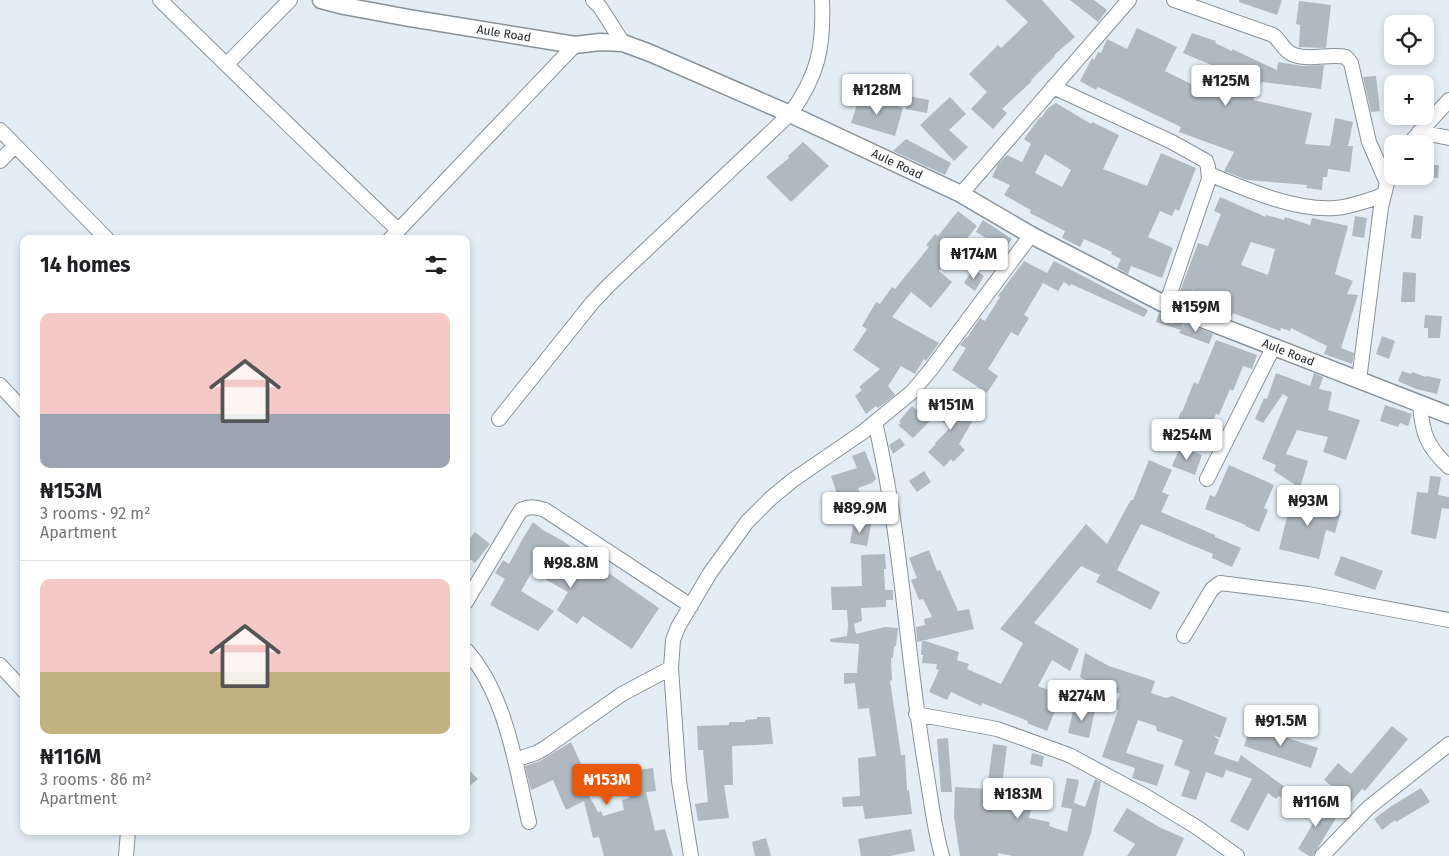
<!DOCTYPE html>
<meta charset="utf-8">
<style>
:root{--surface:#fff;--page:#f6f6f6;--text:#202124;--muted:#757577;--line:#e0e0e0;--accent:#ea580c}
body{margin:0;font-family:"Fira Sans",sans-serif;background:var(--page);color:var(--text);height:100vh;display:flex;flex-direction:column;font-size:19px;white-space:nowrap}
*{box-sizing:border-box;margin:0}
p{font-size:16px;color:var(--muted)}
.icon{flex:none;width:28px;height:28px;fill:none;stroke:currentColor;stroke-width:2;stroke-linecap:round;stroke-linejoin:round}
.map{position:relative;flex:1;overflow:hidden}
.panel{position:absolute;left:20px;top:235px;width:450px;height:600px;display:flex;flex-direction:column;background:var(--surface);border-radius:10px;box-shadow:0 2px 8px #0003}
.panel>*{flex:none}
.buttons{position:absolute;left:1384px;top:15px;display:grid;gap:10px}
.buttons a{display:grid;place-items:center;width:50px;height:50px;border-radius:10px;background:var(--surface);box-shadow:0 2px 8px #0003;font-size:25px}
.price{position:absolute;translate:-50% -42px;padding:0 11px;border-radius:5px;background:#fff;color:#222;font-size:16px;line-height:32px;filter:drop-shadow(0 1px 2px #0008)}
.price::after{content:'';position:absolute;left:50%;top:30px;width:15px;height:11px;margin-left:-8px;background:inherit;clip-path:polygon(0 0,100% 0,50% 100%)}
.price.on{background:var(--accent);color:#fff}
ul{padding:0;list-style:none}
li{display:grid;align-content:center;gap:10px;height:265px;padding:0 20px}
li+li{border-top:1px solid var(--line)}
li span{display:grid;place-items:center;height:155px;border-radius:10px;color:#555}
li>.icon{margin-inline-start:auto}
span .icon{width:90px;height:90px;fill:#fffc;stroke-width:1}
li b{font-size:21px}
h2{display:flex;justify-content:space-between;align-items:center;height:60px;padding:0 20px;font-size:21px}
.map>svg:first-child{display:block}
</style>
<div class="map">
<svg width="1449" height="856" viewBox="0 0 1449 856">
<rect width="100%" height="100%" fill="#e4edf6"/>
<!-- building -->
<path fill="#b0b8c0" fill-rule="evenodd" d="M1005,0h37l33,37 -21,18 1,1 -24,24 1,1 -30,28 5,4 -14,16 -22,-20 16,-17 -18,-18 29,-29 3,3 27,-26z
M1070,0h24l13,10 -9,12z
M1239,0h43l-5,15 -38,-13z
M1299,1l32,4 -5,43 -27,-1 1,-22 -4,-1z
M1137,28l40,19 -12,24 28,14 2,-3 19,8 7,-21 -38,-16 9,-20 24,8 -1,2 17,8v-2l45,21 1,-8 25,4 21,-1 -3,24 -59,-7 -9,18 59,13 -7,31 25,2 5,-28 18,4 -5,24h5l-3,26 -22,-3 -1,8h-4l-1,13 -16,-2 1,-3 -60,-5 -23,-9 10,-19 -55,-20 2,-5 -83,-40 -2,3 -16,-9 12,-23 2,2 4,-8 3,1 6,-14 20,10z
M1376,76l4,35 -9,1 -8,-35z
M860,95l43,13 -8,28 -44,-13z
M908,96l21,4 -2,13 -21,-4z
M950,97l16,17 -17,16 19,17 -14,14 -34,-36z
M1056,103l35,21 1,-2 27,13 -16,34 44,17 14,-33 35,15 -17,43 -4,-2 -3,7 -12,-5 -12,26 25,11 -11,30 -31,-12 -3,8 -11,-6 4,-9 -10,-5 1,-2 -28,-13 -4,8 -18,-9 3,-7 -35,-18 1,-3 -27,-15 6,-10 -18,-8 6,-13 9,-9 15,7 9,-18 -7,-5 16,-22 1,1 7,-10zM1045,154l26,16 -9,17 -27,-14z
M906,139l45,24 -6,12 -52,-24z
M803,142l26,24 -38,36 -25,-25 23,-19 -1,-2z
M1425,165h14l-1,13 -13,-1z
M1220,197l46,20v-2l18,5 1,-3 25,8 2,-7 36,8 -13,48 18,7 -6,13 11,1 -17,53 13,5 -2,11 -28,-10 3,-8 -36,-18 -1,3 -9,-3 -1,3 -47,-18 -3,6 -10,-4 4,-12 -32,-13 -3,7 -10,-3 19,-51 10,3 13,-32 -7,-3zM1251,242l24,7 -7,26 -27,-10z
M958,211l19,15 -18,23 -2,-1 -18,23 13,11 -21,26 -20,-16 -19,25 47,26 -13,18 -2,-2 -9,15 -14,-8 -13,20 7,9 -17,13 -2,-2 -10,8 -11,-18 7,-6 -3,-3 21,-18 -27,-19 14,-21 -5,-3 14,-24 4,2 12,-17 3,2 34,-42 -3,-2 9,-11 3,2z
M1414,215l9,1 -2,23 -10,-1z
M1355,216l12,2 -3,20 -12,-2z
M983,220l29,19 -7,10 -29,-17z
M1024,261l23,12 7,-12 94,49 -4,7 -73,-33 -1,2 -6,-4 -6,9 -15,-8 -19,32 5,3 -11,18 -7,-4 -23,37 10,7 -11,17 -35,-23 14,-22 -6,-3 6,-8 1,1 13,-20 5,3 15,-24 -2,-1z
M973,269l11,7 -9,15 -11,-8z
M1403,272l13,1 -1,29h-14z
M1159,313l25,10 -3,7 -25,-8z
M1425,315l17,1 -2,22h-12v-10h-4z
M1185,323l28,11 -4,10 -30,-11z
M1382,336l13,5 -6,18 -13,-5z
M1216,340l41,15 -5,14 -9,-3 -10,25 -3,-2 -11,26 -3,-1 -9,20 -30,-12 4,-11 1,1 12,-30 4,2z
M1402,371l9,3 1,-2 14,5 1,-1 14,3 -4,15 -21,-5 -18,-8z
M1276,373l34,13 4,-13 9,4 -4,12 13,3 -4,18 32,10 -14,40 -23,-8 5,-15 -31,-7 -11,24 22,7 -8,27 -26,-17 2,-6 -14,-6 26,-62 -5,-3 -20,29 -8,-4 9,-21 3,1z
M942,396l34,19 -17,29 6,6 -12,12 -2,-3 -7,8 -16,-15 8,-8 -1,-1 16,-16 -20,-12z
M1385,405l27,9 -4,12 -8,-3 -2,4 -18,-6z
M912,406l18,15 -17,17 -15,-13 3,-2 -2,-2z
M900,438l5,7 -12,9 -4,-9z
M1180,447l22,8 -7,20 -23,-9z
M865,451l11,28 -4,4 -14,5 6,17 -21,7 -12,-36 26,-8 -5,-12z
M1149,460l23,10 -10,22 7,3 -8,17 54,23v2l26,11 -9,19 -20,-9 1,-4 -72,-30 -24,46 43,22 -9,18 -55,-28 4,-7 -19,-9 -47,57 45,26 -9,22 -18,-11 -14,26 23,9 -14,36 -20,-8 1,-2 -46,-18 -1,3 -30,-14 -4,8 -18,-8 10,-22 -3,-1 1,-5 -15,-1 1,-8h-2l1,-15 37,12 -2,8 12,4 -2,5 34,15 22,-41 -23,-14 86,-105 21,20 21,-39 3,-5h2z
M1229,465l45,20 -10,23 4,2 -9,22 -14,-6 1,-1 -41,-16 5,-14 5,2z
M924,471l7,11 -14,10 -8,-11z
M1430,476l11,1 -3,18 11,2v12l-7,-1 -6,31 -25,-5 6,-42 11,1z
M1294,495l47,16 -6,22 -9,-3 -7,29 -40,-10 8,-32z
M854,521l17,3 -4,22 -17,-3z
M533,522l10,8 20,11 13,10 -1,2 35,21 49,34 -27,41 -49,-33 -6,8 -20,-14 11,-18 -36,-20 -11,19 33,20 -16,20 -48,-26 15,-26 -10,-6 8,-13 6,4 13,-24z
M475,532l15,12 -15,19 -9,-7v-13z
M929,550l8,21 3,-1 18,41 11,-2 5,20 -57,13 -1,-15 9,-2 -1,-6 8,-2 -9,-18 -4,1 -8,-20 6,-2 -8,-20z
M885,554l1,15h-2l1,21h8v10h-7v7l-25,1 1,13 -8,3 2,10 29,-7 13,1 -2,18h-2l-1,12h-2l1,22 -2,1 11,74h4l2,35h2l3,24 -47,5 -2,-13 -20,1 -1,-10 18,-1 -2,-38 18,-2 -7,-48 -11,1 -3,-26 -11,1v-11h13l2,-29 -29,-2v-3l17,-3 1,-10 -1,-16h-15l-1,-23 31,-1 -1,-31z
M1341,556l42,15 -8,19 -41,-15z
M1085,653l24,13 46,15 -4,12 15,5 6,-2 55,22 -7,20 -7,-3 6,5 -5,14 24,8 3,-7 48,35 1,-2 12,7 -5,13 -18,-12 -3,3 -8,-6 -20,38 -18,-10 22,-42 -26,-9 -3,8 -17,-6 -10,28 -15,-4 9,-25 -16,-6 9,-25 -26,-9 -1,-5 -18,-6 -12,33 38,12 -7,21 -25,-8 3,-10 -33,-11 16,-47 -4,-3 6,-13 -26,-9 -14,-8z
M1074,706l21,4 -6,28 -21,-5z
M757,717h13l3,27 -41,2 1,39h-9l5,33 -31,3 -3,-17 13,-2 -5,-52h-5l-1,-24 32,-1v-3h16v-2l12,-1z
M1251,726l67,22 -7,20 -67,-22z
M1392,726l16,13 -43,52 -3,-2 -11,13 -27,-22 14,-17 13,11z
M948,738l4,54h-11l-4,-53z
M571,742l11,24 -8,3 24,43 3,-1 2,5 21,-6 -2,-10 7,-2 -5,-26 29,-4 3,23 -10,1 9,39 10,-2 8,27h-69l-5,-19 -6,1 -9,-37 -18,9 -13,-30 -22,10 -6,-24 15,-5z
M993,744l14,2 -6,47 32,8 -4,17 21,4 -1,4 18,6 5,-23 -11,-2 6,-29 12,2 -5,23 11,4 10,-28 6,3 -10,51 -8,23h-70l-15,-3v3h-38l-6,-39 1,-30 32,2z
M1032,753l12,3 -2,11 -12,-3z
M466,767l12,12 -12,10z
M1421,788l9,14 -34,20 -1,-2 -13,10 -8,-11 16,-12z
M1308,799l8,5 -1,2 21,12 -23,38h-4l-11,-7 17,-29 -15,-10z
M1127,808l32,19 25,11 -8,18h-49l8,-12 -22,-13z
M911,829l4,22 -25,5h-29l-3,-17z
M766,838l5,18h-16l-3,-14z"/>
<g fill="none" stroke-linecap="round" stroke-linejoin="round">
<defs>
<path id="minor" d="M160,0c79,77 158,154 238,230
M593,0l7,7 23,36
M1174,0l99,35c7,5 10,14 17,18 16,9 39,0 56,4l5,6 18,79 18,41
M227,64l63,-64
M1053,87l119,55 34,19 2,6 1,12 -43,126
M0,130l107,109
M1419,132l30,6
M1409,144l40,-44
M0,161l15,-15
M1209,174c36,15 86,37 126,34 17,-1 33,-8 49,-13
M961,194l168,-194
M390,239l185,-194
M1359,380l22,-173 6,-24 5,-11
M0,385l24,26
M1420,404c2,29 7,43 29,63
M499,419l93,-116 17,-18 181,-171c28,-38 34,-67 32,-114
M875,422c27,115 31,233 51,348 5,29 8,58 16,86
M1207,479l66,-131
M466,602l55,-92c9,-4 15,-3 24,0l146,96
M1184,636l28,-47 8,-6 88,11 141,26
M466,650c40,44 50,117 63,172
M0,665l24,26
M916,714l81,15 72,26 78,42 51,31 39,28
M515,760l21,-7 9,-5 77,-54 49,-26
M126,856l2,-25
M691,856l-12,-75 -8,-113 2,-28 5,-13 32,-54 37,-51 24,-24 22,-18 70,-48 49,-40 20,-24 99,-133
M1322,856l46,-48 81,-64"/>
<g id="tertiary">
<path id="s1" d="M321,0l23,6 65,12 166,27 25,-3 23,1 27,10 140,61 171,80 70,41 135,70 283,110"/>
</g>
</defs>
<!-- minor casing -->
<use href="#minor" stroke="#889198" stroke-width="16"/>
<!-- tertiary casing -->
<use href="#tertiary" stroke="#889198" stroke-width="19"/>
<!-- minor -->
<use href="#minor" stroke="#fff" stroke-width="14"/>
<!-- tertiary -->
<use href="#tertiary" stroke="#fff" stroke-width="16"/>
</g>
<g text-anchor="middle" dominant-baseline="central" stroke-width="5" stroke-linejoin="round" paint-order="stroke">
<!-- street labels -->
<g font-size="12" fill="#24282b" stroke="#e4edf6">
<text stroke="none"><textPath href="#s1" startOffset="186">Aule Road</textPath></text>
<text stroke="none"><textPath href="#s1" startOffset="606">Aule Road</textPath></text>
<text stroke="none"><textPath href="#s1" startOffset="1041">Aule Road</textPath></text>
</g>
</g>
</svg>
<div class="buttons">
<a><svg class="icon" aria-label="locate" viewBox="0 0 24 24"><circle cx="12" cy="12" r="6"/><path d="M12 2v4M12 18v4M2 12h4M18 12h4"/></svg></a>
<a>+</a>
<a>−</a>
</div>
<b class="price" style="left:1226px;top:107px">₦125M</b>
<b class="price" style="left:877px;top:116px">₦128M</b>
<b class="price" style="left:974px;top:280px">₦174M</b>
<b class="price" style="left:1196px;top:333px">₦159M</b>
<b class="price" style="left:951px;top:431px">₦151M</b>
<b class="price" style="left:1187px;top:461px">₦254M</b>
<b class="price" style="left:1308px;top:527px">₦93M</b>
<b class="price" style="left:860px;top:534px">₦89.9M</b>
<b class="price" style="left:571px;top:589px">₦98.8M</b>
<b class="price" style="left:1082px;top:722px">₦274M</b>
<b class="price" style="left:1281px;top:747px">₦91.5M</b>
<b class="price on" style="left:607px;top:806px">₦153M</b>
<b class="price" style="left:1018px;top:820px">₦183M</b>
<b class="price" style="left:1316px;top:828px">₦116M</b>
<section class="panel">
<h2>14 homes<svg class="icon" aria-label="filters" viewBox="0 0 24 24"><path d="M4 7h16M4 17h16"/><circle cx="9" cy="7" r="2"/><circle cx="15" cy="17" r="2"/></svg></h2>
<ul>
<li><span style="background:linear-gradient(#f6c9c9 65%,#9aa5b1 0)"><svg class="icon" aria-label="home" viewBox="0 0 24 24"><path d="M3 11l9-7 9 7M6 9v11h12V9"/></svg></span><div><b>₦153M</b><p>3 rooms · 92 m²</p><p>Apartment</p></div></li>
<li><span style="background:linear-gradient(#f6c9c9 60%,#c2b280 0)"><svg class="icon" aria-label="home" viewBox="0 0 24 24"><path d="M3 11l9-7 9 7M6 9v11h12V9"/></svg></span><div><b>₦116M</b><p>3 rooms · 86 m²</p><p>Apartment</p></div></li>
</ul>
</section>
</div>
